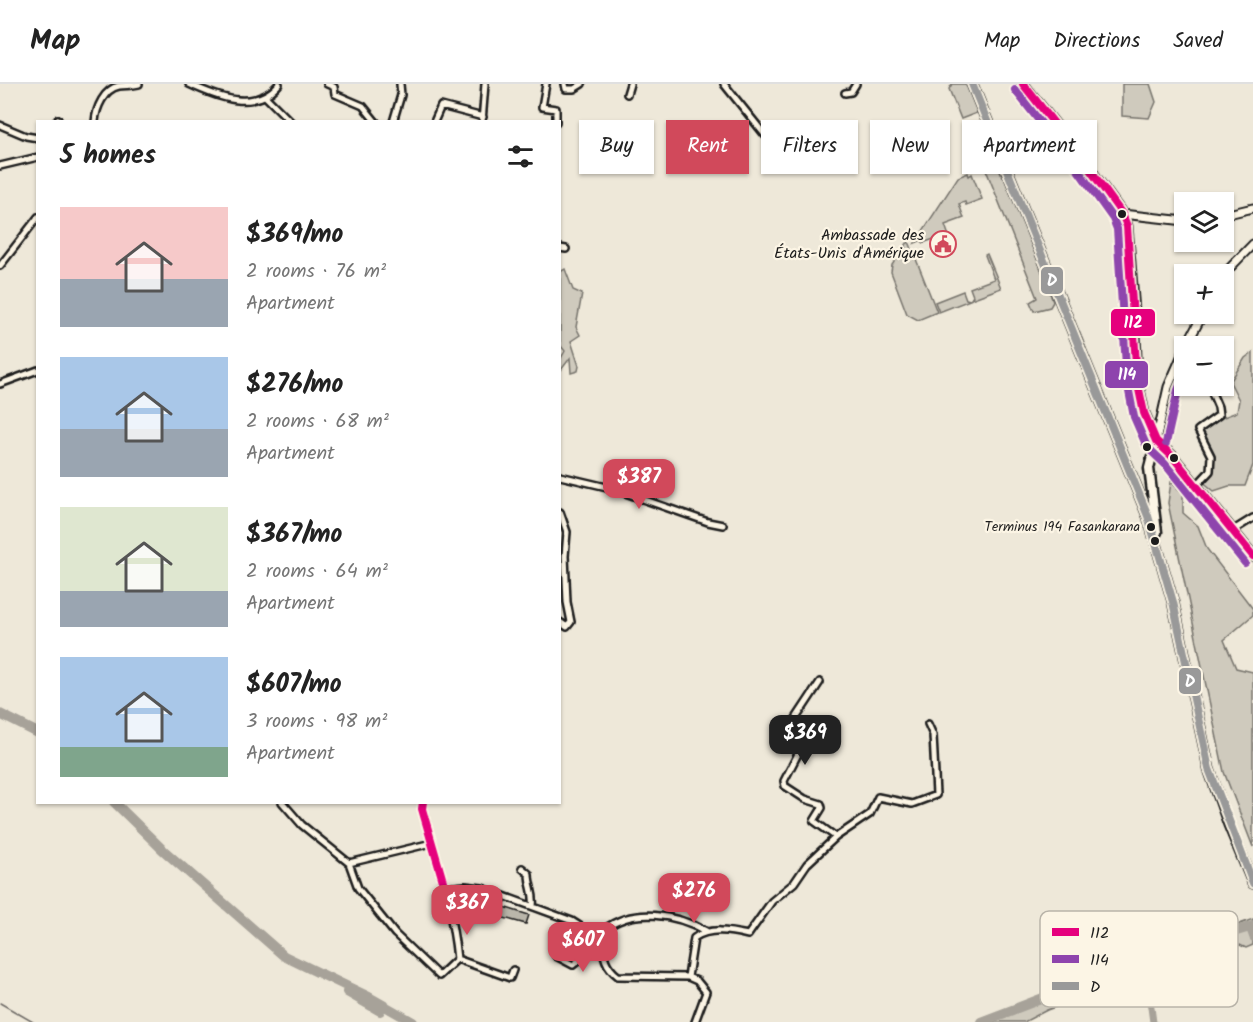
<!DOCTYPE html>
<meta charset="utf-8">
<style>
:root{--surface:#fff;--page:#f2f2f2;--text:#222;--muted:#767676;--line:#e0e0e0;--accent:#d1495b}
body{margin:0;font-family:Kalam,sans-serif;background:var(--page);color:var(--text);height:100vh;display:flex;flex-direction:column;font-size:22px;white-space:nowrap}
*{box-sizing:border-box;margin:0}
p{font-size:20px;color:var(--muted)}
.icon{flex:none;width:33px;height:33px;fill:none;stroke:currentColor;stroke-width:2;stroke-linecap:round;stroke-linejoin:round}
.map{position:relative;flex:1;overflow:hidden}
.drawer{position:absolute;left:36px;top:36px;width:525px;height:684px;display:flex;flex-direction:column;background:var(--surface);border-radius:0px;box-shadow:0 2px 4px #0004}
.drawer>*{flex:none}
.banner{position:absolute;left:579px;top:36px;width:570px;height:54px;display:flex;gap:12px}
.tools{position:absolute;left:1174px;top:108px;display:grid;gap:12px}
.tools a{display:grid;place-items:center;width:60px;height:60px;border-radius:0px;background:var(--surface);box-shadow:0 2px 4px #0004;font-size:30px}
.price{position:absolute;translate:-50% -51px;padding:0 14px;border-radius:12px;background:var(--accent);color:#fff;font-size:20px;line-height:39px;filter:drop-shadow(0 2px 3px #0008)}
.price::after{content:'';position:absolute;left:50%;top:36px;width:18px;height:14px;margin-left:-9px;background:inherit;clip-path:polygon(0 0,100% 0,50% 100%)}
.price.on{background:#222;color:#fff}
ul{padding:0;list-style:none}
li{display:flex;align-items:center;gap:18px;height:150px;padding:0 24px}
li span{display:grid;place-items:center;flex:none;width:168px;height:120px;border-radius:0px;color:#555}
li>.icon{margin-inline-start:auto}
span .icon{width:72px;height:72px;fill:#fffc;stroke-width:1}
li b{font-size:26px}
h2{display:flex;justify-content:space-between;align-items:center;height:72px;padding:0 24px;font-size:26px}
.pill{padding:0 21px;border-radius:0px;background:var(--surface);box-shadow:0 2px 4px #0004;font-size:21px;line-height:54px}
.pill.on{background:var(--accent);color:#fff}
header{display:flex;align-items:center;gap:36px;box-sizing:border-box;height:84px;padding:0 30px;background:var(--surface);border-bottom:2px solid var(--line)}
header strong{font-size:28px}
nav{display:flex;gap:33px;margin-inline-start:auto;font-size:21px}
.map>svg:first-child{display:block}
</style>
<header>
<strong>Map</strong>
<nav><a>Map</a><a>Directions</a><a>Saved</a></nav>
</header>
<div class="map">
<svg width="1253" height="938" viewBox="0 0 1253 938">
<rect width="100%" height="100%" fill="#eee8d9"/>
<filter id="ink" filterUnits="userSpaceOnUse"><feTurbulence type="fractalNoise" baseFrequency=".0167" numOctaves="2"/><feDisplacementMap in="SourceGraphic" scale="12" xChannelSelector="R" yChannelSelector="G"/><feConvolveMatrix kernelMatrix="1 2 1 2 8 2 1 2 1" color-interpolation-filters="sRGB"/></filter>
<g filter="url(#ink)">
<!-- green -->
<path fill="#cfcabd" stroke="#76736c" stroke-width="1.5" d="M952,0h16l11,28 -18,7 -12,-30z
M1122,0h28l6,18 -7,16 -27,-2z
M991,74l18,27 38,99 6,18 -3,5 -16,4 -4,-9 7,-4 -54,-136z
M968,89l1,3 3,-2 10,25 -16,6 -1,-3 -6,2 5,14 -19,7 5,14 -6,2 -2,-5 -19,7 -1,-3 -7,3 43,-66z
M908,158l2,2 27,68 -19,8 -11,-6 -16,-42 1,-7z
M987,170l14,34 -30,11 2,-3 -3,-8 24,-9 -9,-24z
M565,185l8,21 9,4 -6,33 4,8 -9,6 8,25 -1,5 -7,2 -1,-15 -9,12c-4,-9 0,-11 4,-19l-5,-6v-73z
M963,207l3,8 4,1 -31,12 -4,-10z
M1253,268v113l-8,21h-16l-15,5 -13,-11 11,-10 -1,-14 -12,-25 17,-11 21,-8 2,-12 -9,-18 15,-24z
M1171,398l12,12v19l15,13 9,23 46,60v6l-29,25 12,28 17,4v175l-29,-75 -56,-269z
M1253,835v26l-7,3 -6,-3 -57,15 -136,50 -23,12h-45l61,-25z"/>
<g fill="none" stroke-linecap="round" stroke-linejoin="round">
<!-- stream -->
<path stroke="#6f6c67" stroke-width="1.5" d="M0,919l33,19"/>
<!-- canal -->
<path stroke="#a7a299" stroke-width="7" d="M1249,843l4,11
M1150,916l3,22"/>
<!-- river -->
<path stroke="#a7a299" stroke-width="10" d="M0,630l38,19
M114,718l48,47 122,107 85,41 44,25
M347,908l33,19
M981,938l161,-62 111,-34"/>
</g>
<!-- building -->
<path fill="#bab6aa" stroke="#1c1c1c" stroke-width="1.5" d="M503,823l26,8 -3,9 -26,-7z"/>
<g fill="none" stroke-linecap="round" stroke-linejoin="round">
<defs>
<path id="minor" d="M189,0c28,13 66,29 90,0
M327,0l7,3 1,7 28,12 13,16
M546,0l-4,23 14,2v13
M565,0l1,5h8l8,-5
M724,0l41,51
M845,9l6,-1 5,-8
M627,10l3,-10
M266,13l25,25
M56,38l2,-3
M95,38c1,-14 9,-33 24,-36 7,-1 13,0 20,-2
M393,38l8,-27 -1,-11
M434,38l7,-16 42,11
M482,38l3,-38
M0,41l26,11 12,2
M0,82l38,-9
M560,164l6,1
M0,182l38,-49
M0,300l38,-14
M560,392l51,12 97,34 15,3
M1196,402l14,-15 1,-15 -13,-26 21,-15 -1,-8 -6,-14
M560,428l7,20 -2,24 2,46 4,20 -4,5 -7,-5
M1232,447l21,-13
M820,598l-35,53v5l15,10 -16,31 1,5 20,13 16,5 1,4 -8,13 22,16
M282,718l20,23 47,38 9,25 37,46 44,42 18,-17
M423,718l-1,7c14,50 30,99 35,150l53,19 3,-8
M349,779l83,-20
M522,784l7,6c0,12 6,20 4,32
M445,804l20,-2 17,2 90,33 31,20c0,15 2,25 15,35l70,1 9,4 9,11 -11,30
M556,872l17,9 30,-24 2,-12c28,-22 71,-15 101,2
M688,893l6,-39c16,-11 36,-7 54,-3l24,-34 22,-18 13,-19 29,-27 34,-23 8,-17 34,7 24,-9 -3,-60 -5,-11"/>
<path id="tertiary" d="M1122,130l63,7
M1224,131l29,-7
M1224,190l29,-30
M1186,262l17,-32
M1156,357l12,-54 17,-39"/>
<path id="primary" d="M972,0l176,432 25,86 36,167 20,56 24,58
M1023,0l63,80 36,50 5,12 7,85 3,69 7,33 12,28 17,16 80,99
M1156,357l-7,27 8,64"/>
</defs>
<!-- minor casing -->
<use href="#minor" stroke="#1c1c1c" stroke-width="10"/>
<!-- tertiary casing -->
<use href="#tertiary" stroke="#1c1c1c" stroke-width="11"/>
<!-- primary casing -->
<use href="#primary" stroke="#1c1c1c" stroke-width="13"/>
<!-- minor -->
<use href="#minor" stroke="#fcf5e5" stroke-width="5"/>
<!-- tertiary -->
<use href="#tertiary" stroke="#fcf5e5" stroke-width="7"/>
<!-- primary -->
<use href="#primary" stroke="#fcf5e5" stroke-width="8"/>
<defs>
<path id="bus-1" d="M1023,0l63,80 36,50 5,12 10,154 7,33 12,28 17,16 80,99
M423,718l-1,7 23,79"/>
<path id="bus-2" d="M1015,6l63,80 35,49 4,10 10,152 7,36 13,30 18,17 80,99
M1166,359l12,-53 7,-16"/>
<path id="bus-3" d="M972,0l176,432 25,86 36,167 44,114"/>
</defs>
<!-- bus-1 casing -->
<use href="#bus-1" stroke="#fcf5e5" stroke-width="12"/>
<!-- bus-2 casing -->
<use href="#bus-2" stroke="#fcf5e5" stroke-width="12"/>
<!-- bus-3 casing -->
<use href="#bus-3" stroke="#fcf5e5" stroke-width="12"/>
<!-- bus-1 -->
<use href="#bus-1" stroke="#e5007d" stroke-width="8"/>
<!-- bus-2 -->
<use href="#bus-2" stroke="#8e44ad" stroke-width="8"/>
<!-- bus-3 -->
<use href="#bus-3" stroke="#999" stroke-width="8"/>
</g>
</g>
<!-- icons -->
<defs>
<symbol id="civic-ring" viewBox="-11 -11 22 22"><circle r="9.5" fill="#fcf5e5" stroke="#d1495b" stroke-width="1.5"/><path d="M-.6-6.5H3V-4.5H.6V-3L4-1V1h2V6H-6V1h2V-1L-.6-3ZM-1.2 2.5V6h2.4V2.5Z" fill="#d1495b"/></symbol>
</defs>
<g fill-rule="evenodd">
<use href="#civic-ring" x="928" y="145" width="30" height="30"/>
</g>
<!-- markers -->
<g fill="#1c1c1c" stroke="#fcf5e5" stroke-width="2">
<circle cx="1122" cy="130" r="5"/>
<circle cx="1147" cy="363" r="5"/>
<circle cx="1174" cy="374" r="5"/>
<circle cx="1151" cy="443" r="5"/>
<circle cx="1155" cy="457" r="5"/>
</g>
<g text-anchor="middle" dominant-baseline="central" stroke-width="4.5" stroke-linejoin="round" paint-order="stroke">
<!-- bus labels -->
<g font-size="14" fill="#1c1c1c" stroke="#fcf5e5" text-anchor="end">
<text x="1140" y="443">Terminus 194 Fasankarana</text>
</g>
<!-- poi labels -->
<g font-size="16" fill="#1c1c1c" stroke="#fcf5e5" text-anchor="end">
<text x="924" y="151">Ambassade des<tspan x="924" dy="18">États-Unis d'Amérique</tspan></text>
</g>
</g>
<!-- legend -->
<rect x="1040" y="827" width="198" height="96" rx="9" fill="#fcf5e5" stroke="#b9b4a9" stroke-width="1.5"/>
<rect x="1052" y="844" width="27" height="8" fill="#e5007d"/>
<rect x="1052" y="871" width="27" height="8" fill="#8e44ad"/>
<rect x="1052" y="898" width="27" height="8" fill="#999"/>
<g font-size="16" fill="#1c1c1c">
<text x="1090" y="854">112</text>
<text x="1090" y="881">114</text>
<text x="1090" y="908">D</text>
</g>
<g stroke="#fcf5e5" stroke-width="2">
<rect x="1040" y="182" width="24" height="29" rx="6" fill="#999"/>
<rect x="1110" y="224" width="46" height="29" rx="6" fill="#e5007d"/>
<rect x="1104" y="276" width="45" height="29" rx="6" fill="#8e44ad"/>
<rect x="1178" y="583" width="24" height="28" rx="6" fill="#999"/>
</g>
<g font-size="16" text-anchor="middle" font-weight="bold" fill="#fff">
<text x="1052" y="202">D</text>
<text x="1133" y="244">112</text>
<text x="1127" y="296">114</text>
<text x="1190" y="603">D</text>
</g>
</svg>
<div class="tools">
<a><svg class="icon" aria-label="layers" viewBox="0 0 24 24"><path d="M12 4l9 5-9 5-9-5zM3 14l9 5 9-5"/></svg></a>
<a>+</a>
<a>−</a>
</div>
<b class="price" style="left:639px;top:426px">$387</b>
<b class="price on" style="left:805px;top:682px">$369</b>
<b class="price" style="left:694px;top:840px">$276</b>
<b class="price" style="left:467px;top:852px">$367</b>
<b class="price" style="left:583px;top:889px">$607</b>
<div class="banner">
<a class="pill">Buy</a>
<a class="pill on">Rent</a>
<a class="pill">Filters</a>
<a class="pill">New</a>
<a class="pill">Apartment</a>
</div>
<section class="drawer">
<h2>5 homes<svg class="icon" aria-label="filters" viewBox="0 0 24 24"><path d="M4 7h16M4 17h16"/><circle cx="9" cy="7" r="2"/><circle cx="15" cy="17" r="2"/></svg></h2>
<ul>
<li><span style="background:linear-gradient(#f6c9c9 60%,#9aa5b1 0)"><svg class="icon" aria-label="home" viewBox="0 0 24 24"><path d="M3 11l9-7 9 7M6 9v11h12V9"/></svg></span><div><b>$369/mo</b><p>2 rooms · 76 m²</p><p>Apartment</p></div></li>
<li><span style="background:linear-gradient(#a9c7e8 60%,#9aa5b1 0)"><svg class="icon" aria-label="home" viewBox="0 0 24 24"><path d="M3 11l9-7 9 7M6 9v11h12V9"/></svg></span><div><b>$276/mo</b><p>2 rooms · 68 m²</p><p>Apartment</p></div></li>
<li><span style="background:linear-gradient(#dfe7d0 70%,#9aa5b1 0)"><svg class="icon" aria-label="home" viewBox="0 0 24 24"><path d="M3 11l9-7 9 7M6 9v11h12V9"/></svg></span><div><b>$367/mo</b><p>2 rooms · 64 m²</p><p>Apartment</p></div></li>
<li><span style="background:linear-gradient(#a9c7e8 75%,#7fa58c 0)"><svg class="icon" aria-label="home" viewBox="0 0 24 24"><path d="M3 11l9-7 9 7M6 9v11h12V9"/></svg></span><div><b>$607/mo</b><p>3 rooms · 98 m²</p><p>Apartment</p></div></li>
</ul>
</section>
</div>
